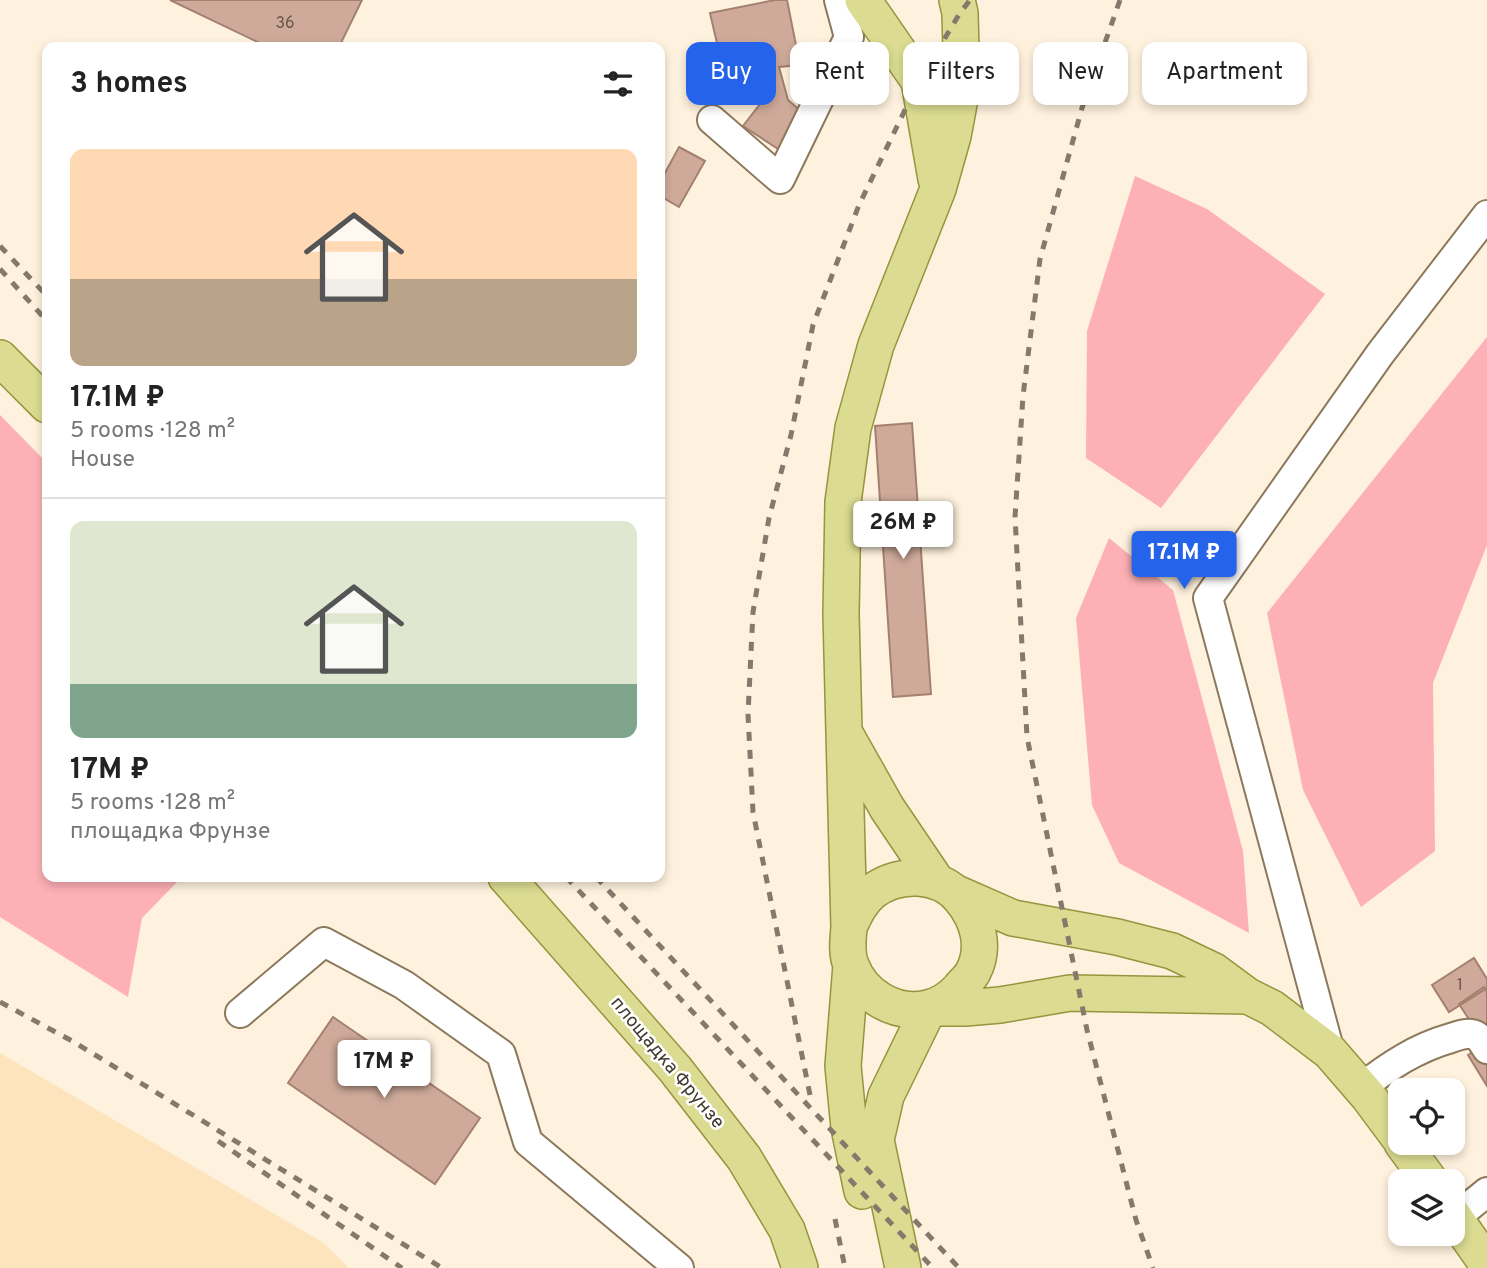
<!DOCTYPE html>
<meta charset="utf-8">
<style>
:root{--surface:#fff;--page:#f2f2f2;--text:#222;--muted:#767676;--line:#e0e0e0;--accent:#2563eb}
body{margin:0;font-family:Overpass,sans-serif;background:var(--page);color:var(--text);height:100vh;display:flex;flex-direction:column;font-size:26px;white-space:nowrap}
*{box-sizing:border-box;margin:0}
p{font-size:23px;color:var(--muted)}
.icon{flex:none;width:38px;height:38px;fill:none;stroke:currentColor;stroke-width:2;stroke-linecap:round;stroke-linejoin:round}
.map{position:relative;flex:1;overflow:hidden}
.drawer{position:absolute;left:42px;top:42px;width:623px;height:840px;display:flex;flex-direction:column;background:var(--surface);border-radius:14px;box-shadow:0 4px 10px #0003}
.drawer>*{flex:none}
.hud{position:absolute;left:686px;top:42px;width:665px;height:63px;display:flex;gap:14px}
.buttons{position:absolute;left:1388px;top:1078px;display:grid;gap:14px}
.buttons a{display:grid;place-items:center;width:77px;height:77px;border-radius:14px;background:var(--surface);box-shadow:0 4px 10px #0003;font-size:35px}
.price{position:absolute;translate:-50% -60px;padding:0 16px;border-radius:7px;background:#fff;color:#222;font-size:23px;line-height:46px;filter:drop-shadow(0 2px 4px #0008)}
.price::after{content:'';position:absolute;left:50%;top:42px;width:21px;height:16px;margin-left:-10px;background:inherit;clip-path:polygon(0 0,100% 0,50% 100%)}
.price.active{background:var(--accent);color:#fff}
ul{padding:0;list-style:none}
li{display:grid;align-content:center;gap:14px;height:371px;padding:0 28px}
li+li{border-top:2px solid var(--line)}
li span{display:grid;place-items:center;height:217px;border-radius:14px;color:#555}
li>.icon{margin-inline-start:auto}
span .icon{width:126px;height:126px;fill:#fffc;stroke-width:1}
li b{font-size:30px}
h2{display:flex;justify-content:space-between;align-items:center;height:84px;padding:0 28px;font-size:30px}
.chip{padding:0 24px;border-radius:14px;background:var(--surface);box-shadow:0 4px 10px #0003;font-size:24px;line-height:63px}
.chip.active{background:var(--accent);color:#fff}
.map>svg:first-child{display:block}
</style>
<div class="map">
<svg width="1487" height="1268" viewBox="0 0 1487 1268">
<rect width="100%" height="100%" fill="#fef1dd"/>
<!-- built -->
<path fill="#fee4bc" d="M0,1053l324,190 25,25h-349z"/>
<!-- green -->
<path fill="#fdb0b6" d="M1135,176l72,33 118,85 -164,214 -75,-50 1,-127z
M1487,337v208l-54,138 2,168 -74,56 -58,-117 -36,-177z
M0,415l47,48v414h135l-40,41 -14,79 -128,-80z
M1109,538l64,52 70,261 6,82 -130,-70 -27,-58 -16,-187z"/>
<!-- building -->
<path fill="#cfaa9a" stroke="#a38070" stroke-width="2" d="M170,0h192l-23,47h-71z
M775,0h12l13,65 -21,2 9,33 15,13 -25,36 -35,-23 17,-22 -6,-27 -28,5 -16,-69z
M679,147l26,14 -26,46 -19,-11v-14z
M912,423l19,271 -38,3 -18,-271z
M1474,958l13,21v9l-38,24 -17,-27z
M1484,987l3,5v94l-19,-31 17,-11 -26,-40z
M333,1017l147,101 -45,66 -147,-101z"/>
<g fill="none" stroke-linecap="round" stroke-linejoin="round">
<defs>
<path id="minor" d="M712,120l68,59 69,-142 -10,-37
M240,1013l84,-71 80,43 97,69 27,88 151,126
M1330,1052l-122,-454 172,-244 107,-139
M1361,1088c28,-22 55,-40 90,-50 6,-2 14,-5 21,-4 7,1 11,9 15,15
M1455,1218l32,-26"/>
<path id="major" d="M863,0l56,81 17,98
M0,358l47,47
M847,737l40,71 50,74
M506,877l169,192 69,89 43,72 13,38
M956,893l57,25 104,19 55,14 42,20 34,25 24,12 58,44 38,44 32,43
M849,927c6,-13 12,-26 23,-35 26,-20 67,-19 88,6 18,21 26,49 13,74 -3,6 -10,12 -14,17 -8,9 -19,16 -31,19 -33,8 -66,-13 -77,-43 -5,-12 -3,-25 -2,-38l-8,-313 2,-112 10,-74 23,-83 62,-156 15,-53 9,-48 -2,-75 -3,-13
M851,965l-8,101 6,62 13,63
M1402,1143l28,38
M1452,1214l35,50
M903,1268l-27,-128 10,-44 43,-88h36l35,-3 70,-12 178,3"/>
</defs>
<!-- minor casing -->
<use href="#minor" stroke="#8c795b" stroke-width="32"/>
<!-- major casing -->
<use href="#major" stroke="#96953e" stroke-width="38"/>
<!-- minor -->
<use href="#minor" stroke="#fff" stroke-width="28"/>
<!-- major -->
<use href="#major" stroke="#dbdc91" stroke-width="35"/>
<!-- rail -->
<path stroke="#847a6b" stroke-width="5" stroke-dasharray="9 9" stroke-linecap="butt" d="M1120,0l-38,108 -42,151 -17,137 -8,121 12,220 60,293 49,190 17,48
M0,246l47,50
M0,269l47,52
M566,877l367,391
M596,877l363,391
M0,1002l74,40 368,226
M810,1095l-57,-283 -5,-98 5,-102 16,-94 22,-83 22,-110 46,-120 60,-124 41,-68 10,-13
M218,1141l184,127
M835,1219l10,49"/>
</g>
<g text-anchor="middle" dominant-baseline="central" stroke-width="5" stroke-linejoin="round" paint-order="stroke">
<!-- number labels -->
<g font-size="16" fill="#665749">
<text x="285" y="24">36</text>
<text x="1460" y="986">1</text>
</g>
<!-- street labels -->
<g font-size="19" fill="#433b2e" stroke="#fff">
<text transform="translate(667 1063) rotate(50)">площадка Фрунзе</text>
</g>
</g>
</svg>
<div class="buttons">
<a><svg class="icon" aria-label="locate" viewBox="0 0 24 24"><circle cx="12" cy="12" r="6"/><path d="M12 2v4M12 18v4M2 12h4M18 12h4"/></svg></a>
<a><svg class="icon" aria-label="layers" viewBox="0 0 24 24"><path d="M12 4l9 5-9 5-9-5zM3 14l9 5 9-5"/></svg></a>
</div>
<b class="price" style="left:903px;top:561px">26M ₽</b>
<b class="price active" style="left:1184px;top:591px">17.1M ₽</b>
<b class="price" style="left:384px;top:1100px">17M ₽</b>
<div class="hud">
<a class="chip active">Buy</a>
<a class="chip">Rent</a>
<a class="chip">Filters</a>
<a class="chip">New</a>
<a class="chip">Apartment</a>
</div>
<section class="drawer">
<h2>3 homes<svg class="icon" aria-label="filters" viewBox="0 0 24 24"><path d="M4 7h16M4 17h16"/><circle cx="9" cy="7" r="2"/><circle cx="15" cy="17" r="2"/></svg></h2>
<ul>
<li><span style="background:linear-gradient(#ffd9b3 60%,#b9a48a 0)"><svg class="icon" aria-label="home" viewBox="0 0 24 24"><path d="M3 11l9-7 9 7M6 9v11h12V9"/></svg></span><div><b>17.1M ₽</b><p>5 rooms · 128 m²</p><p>House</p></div></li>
<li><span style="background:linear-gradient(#dfe7d0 75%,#7fa58c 0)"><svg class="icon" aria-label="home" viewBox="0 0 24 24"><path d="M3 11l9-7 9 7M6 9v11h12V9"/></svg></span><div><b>17M ₽</b><p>5 rooms · 128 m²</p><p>площадка Фрунзе</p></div></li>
</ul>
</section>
</div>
